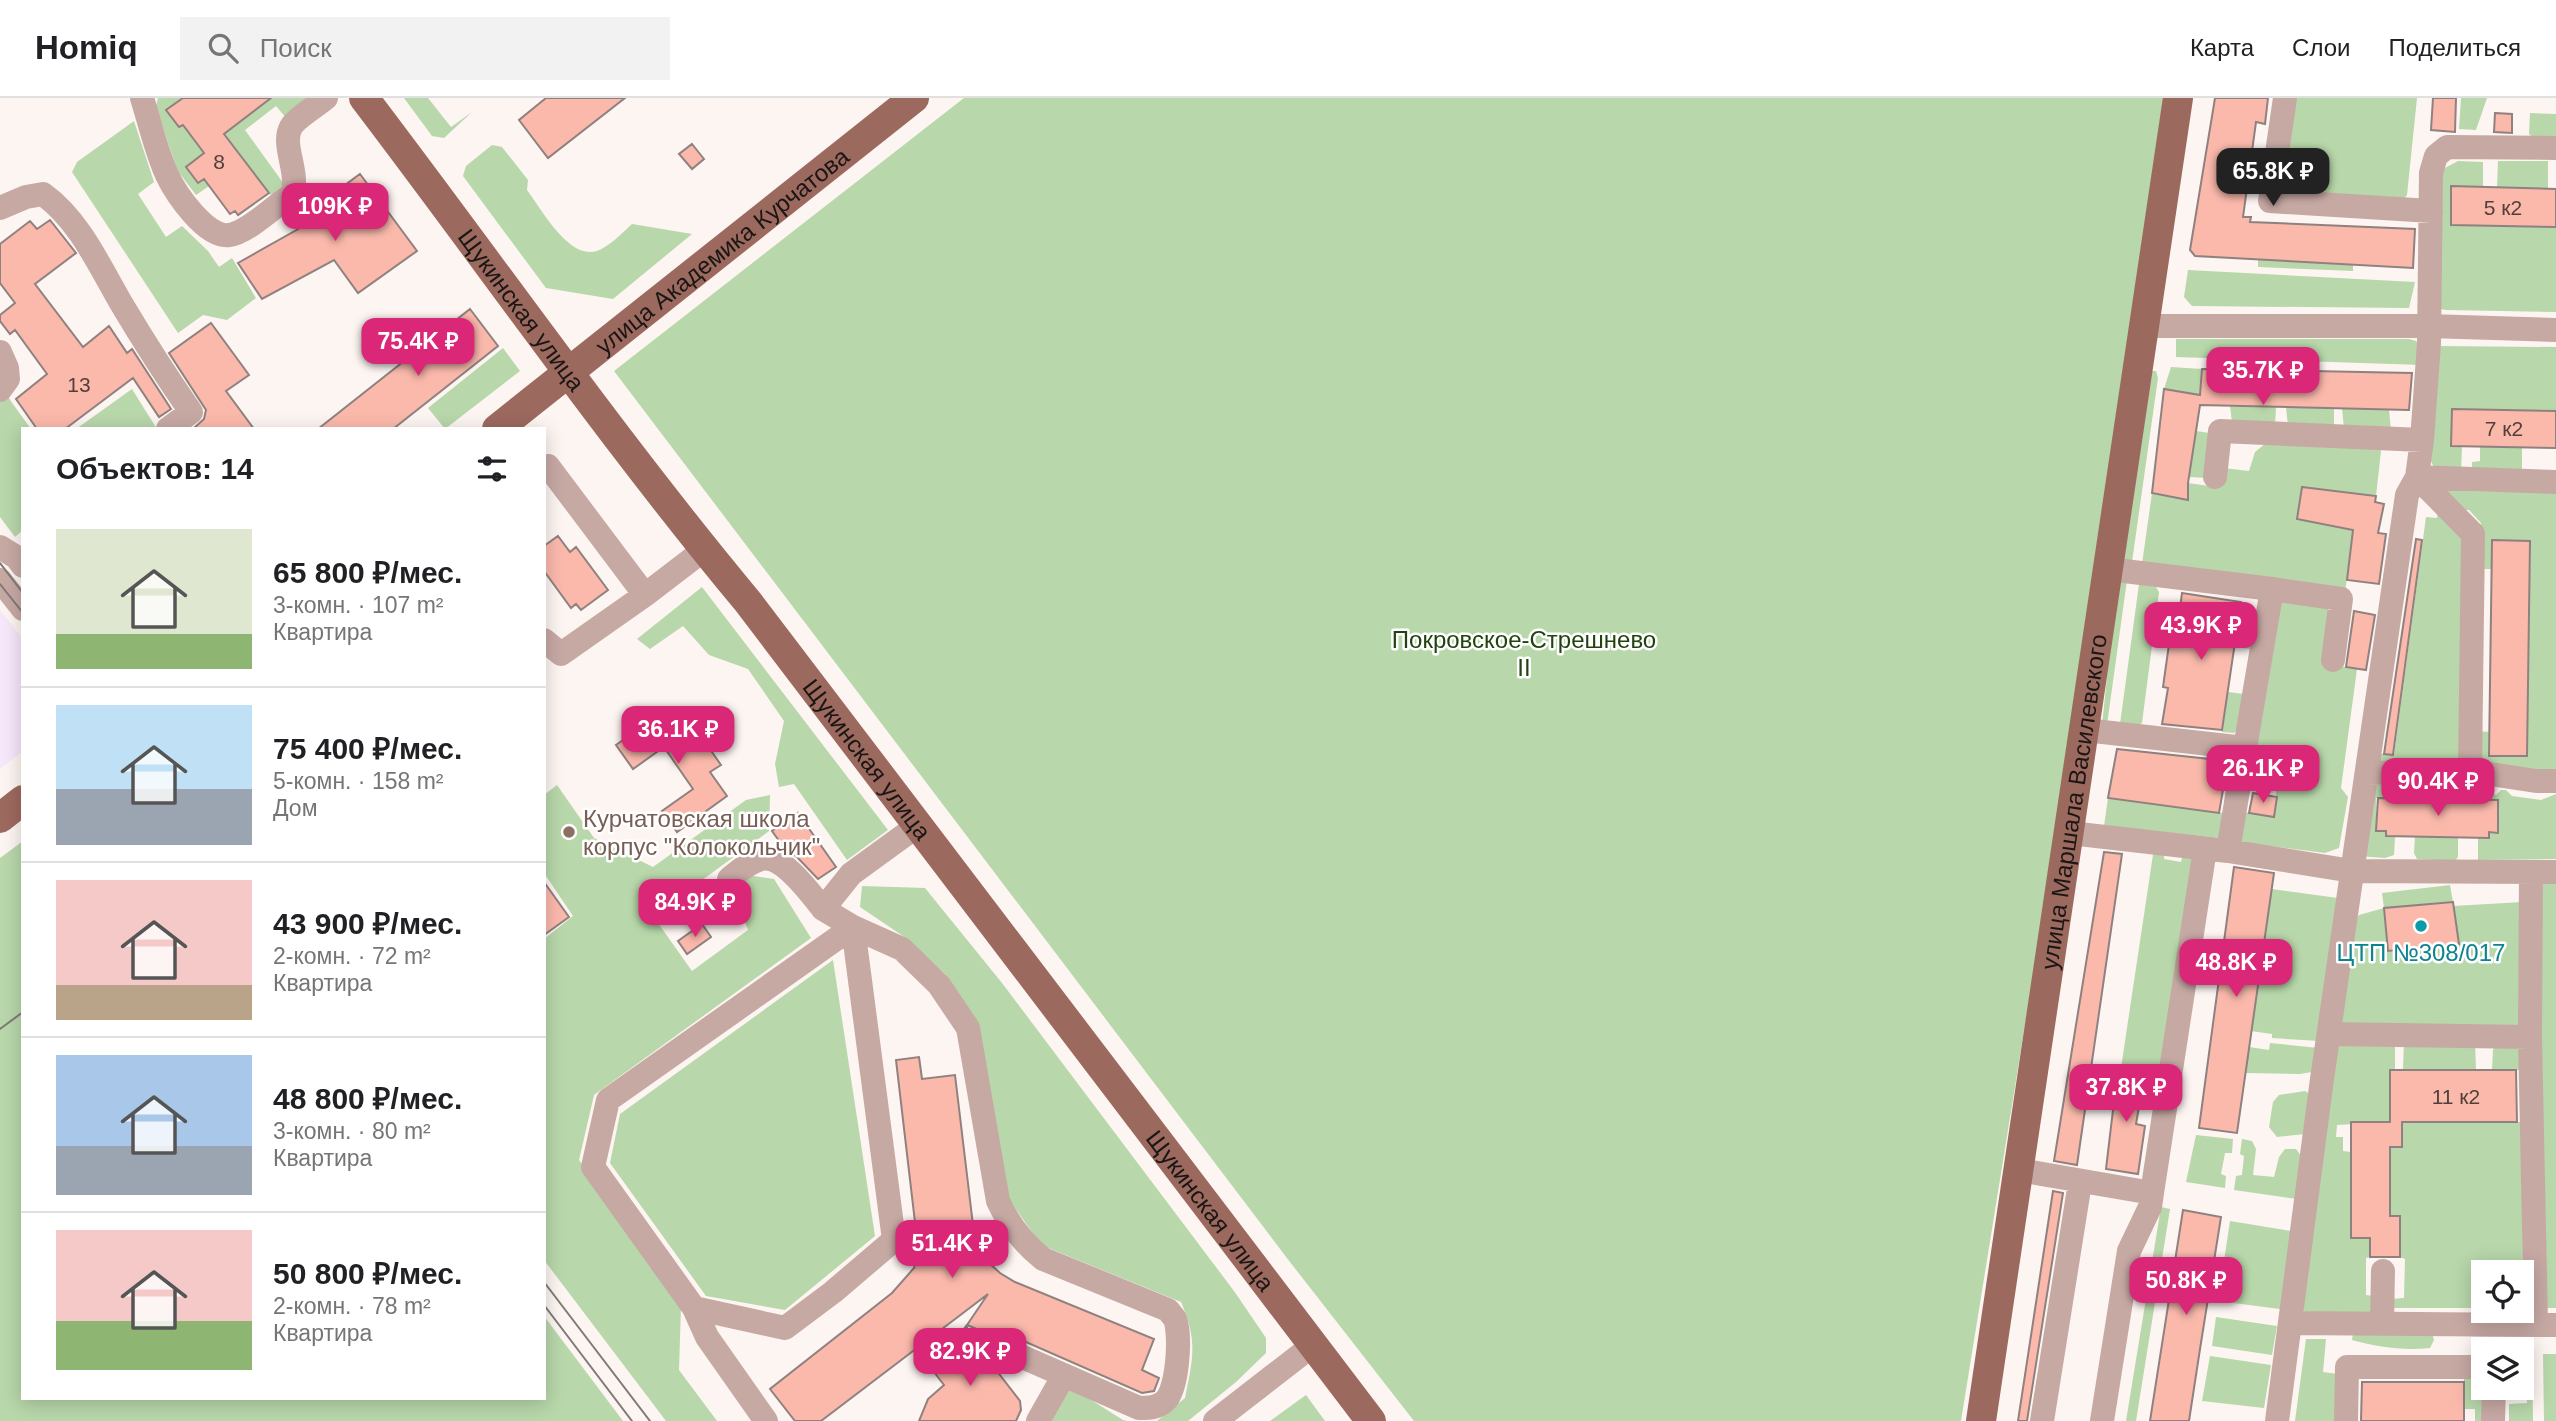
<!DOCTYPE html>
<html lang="ru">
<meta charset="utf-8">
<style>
:root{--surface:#fff;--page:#f2f2f2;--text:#202124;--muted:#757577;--line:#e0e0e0;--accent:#db2777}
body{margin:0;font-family:Helvetica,sans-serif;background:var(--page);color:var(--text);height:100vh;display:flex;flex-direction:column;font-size:26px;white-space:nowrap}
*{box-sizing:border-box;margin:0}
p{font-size:23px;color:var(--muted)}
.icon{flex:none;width:38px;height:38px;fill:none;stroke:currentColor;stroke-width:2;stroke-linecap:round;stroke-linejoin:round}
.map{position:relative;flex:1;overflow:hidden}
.side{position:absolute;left:21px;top:329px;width:525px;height:973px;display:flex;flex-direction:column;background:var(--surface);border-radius:0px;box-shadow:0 4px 18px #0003}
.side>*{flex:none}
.fabs{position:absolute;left:2471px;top:1162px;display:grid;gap:14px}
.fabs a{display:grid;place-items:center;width:63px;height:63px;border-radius:0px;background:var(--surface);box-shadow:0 4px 18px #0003;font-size:35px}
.price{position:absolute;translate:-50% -60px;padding:0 16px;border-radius:14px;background:var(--accent);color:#fff;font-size:23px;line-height:46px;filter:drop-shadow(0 2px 4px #0008)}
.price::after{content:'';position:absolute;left:50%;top:42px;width:21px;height:16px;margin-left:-10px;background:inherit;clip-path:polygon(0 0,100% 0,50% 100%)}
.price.current{background:#222;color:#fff}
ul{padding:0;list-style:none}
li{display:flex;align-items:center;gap:21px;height:175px;padding:0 35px}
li+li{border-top:2px solid var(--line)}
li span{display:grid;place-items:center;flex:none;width:196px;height:140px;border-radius:0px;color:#555}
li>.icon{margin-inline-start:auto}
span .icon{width:84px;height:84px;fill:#fffc;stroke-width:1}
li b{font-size:30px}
h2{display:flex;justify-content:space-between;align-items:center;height:84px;padding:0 35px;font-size:30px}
header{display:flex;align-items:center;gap:42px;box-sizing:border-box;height:98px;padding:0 35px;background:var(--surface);border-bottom:2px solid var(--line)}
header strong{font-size:33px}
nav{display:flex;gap:38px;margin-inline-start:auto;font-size:24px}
.search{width:490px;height:63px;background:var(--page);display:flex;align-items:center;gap:18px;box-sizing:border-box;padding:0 24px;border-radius:0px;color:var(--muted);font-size:26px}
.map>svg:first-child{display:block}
</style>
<header>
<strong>Homiq</strong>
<div class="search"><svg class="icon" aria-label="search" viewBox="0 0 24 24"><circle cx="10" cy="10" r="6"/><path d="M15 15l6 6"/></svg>Поиск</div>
<nav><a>Карта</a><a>Слои</a><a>Поделиться</a></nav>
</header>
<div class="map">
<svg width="2556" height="1323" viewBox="0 0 2556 1323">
<rect width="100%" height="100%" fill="#fdf5f1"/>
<!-- commercial -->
<path fill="#f6e7fa" d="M0,512l23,29v112l-23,18z"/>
<!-- green -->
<path fill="#b8d7aa" d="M158,0h25l-4,29 4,-2 21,28 -18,14 12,16 6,-4 5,7 -13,9 -19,-25 -21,-64z
M269,0h45l-27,21 -11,-13 -31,24 39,54 -13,11 -34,-45 -18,-13z
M404,0h24l23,29 21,-15 -28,26 -12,-2z
M964,0h1201l-100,679 -104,644h-547l-124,-159 -676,-891z
M2296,0h121l-10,97 -4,5 -116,-10 -2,-6z
M2461,0h26l-11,32 -17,-1z
M2530,15l26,1v29l-18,-1 -9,-8z
M134,23l20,61 -16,12 28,43 16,-11 26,25 11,16 13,-9 24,40 -29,22 -24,-5 -25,18 -106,-161 5,-10z
M492,47l10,2 26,33 -1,10c15,20 42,70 70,61 12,-4 25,-18 35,-27l60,10 -79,65 -67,-11 -83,-112 3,-10z
M2458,63l25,1v25h-32v38l105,2v85l-110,-2 -10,-2 4,-132 5,-8z
M2498,63h50v28l-51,-2z
M2258,161l95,5v7l-95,-4z
M2188,172l227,12 -6,26 -217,-2 -8,-9z
M2176,241h233l7,2 6,6v18l-246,-8z
M2437,248l119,1v64l-104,-2 -1,36 11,1 -1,27 -27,-5 -3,-7z
M503,250l17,23 -75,58 -17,-21z
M2171,269l31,2 -2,27 -36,-7z
M2148,273h8l2,7 -26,184h-12z
M0,277l10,25 21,29h-8v101l-8,7 -15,-20z
M132,291l25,40h-81z
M2230,308l46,1 -1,18 -43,-3z
M2286,309l48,1v21l-46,-3z
M2342,310l47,1 2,22 -47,-2z
M2196,333l20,3 -8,44 -19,-1z
M2265,346h110l6,7 -5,45 -74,-9 51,43 -8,63 -203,-29 10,-71 36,7v-17l28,4 7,-19 26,3 6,-19z
M2480,348l42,1v26l-50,-1v-10l8,-1z
M2438,388l118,4v285l-75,-8 -6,-36 15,1 -1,24h38l3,-215 -38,-1 -1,29h-11l-2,-32 3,-14 -12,-13h-12z
M2438,410l28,30 -4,225h-88v-10l20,2 32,-238 11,1z
M2127,482l-20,145h-5l15,-144z
M2139,486l17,3 3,5 -17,131 -6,4 -16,-3z
M702,489l186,243 -41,30 -53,-76 -15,3 -4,-23 9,-43 -36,-52 -39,-14 -26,-29 -33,23 -13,-10z
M2281,502l46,4 12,62 18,3 -16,119 7,9 -9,51 -14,5 -85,-11 4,-30 29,5 5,-41 -30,-3z
M2241,504c23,5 12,30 9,47l-15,-2z
M2228,594l16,2 -5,34 -5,5 -12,-1z
M2482,683v7l14,7 5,-5h5l6,6 29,4 15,-6v65l-78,1v-22h11v-6h9v-32l-122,-2v32l10,1v5l9,1 -1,18 -9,3 -28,-2 9,-71z
M557,687l37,53 59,29 93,-67 24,-5 -1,36 -116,85 39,55 56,-41 -16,-41 15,-14 27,4 37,59 -217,157 -15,65 102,146 -2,64 38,51h-51l-122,-161v-321l29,-23 -29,-43v-78z
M2108,700l116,15 -3,25 -117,-12z
M2428,734h18v6h12v19l-3,4 -38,-2 -3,-6 1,-16h13z
M23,743v557h521v-82l79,105h-623v-563z
M2154,750h11l-1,11 17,3 3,-12 12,8 -33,218 -42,-8z
M2556,780v430h-15l-2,-424z
M2450,787l3,17 -69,6 4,43 70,-7 -5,-38 70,-4 -1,124h-186l16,-103 7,-8 25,-7 -2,-15z
M862,788l63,2 77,95 232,308 32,47v15l-30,29 -48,39h-31l28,-23c8,-40 13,-57 -4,-96l-140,-57 -35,-50 -29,-171 -32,-50 -42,-38 -43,-29z
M2272,791l66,9 -19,143 -47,-3v-4l-21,-3z
M833,862l42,276 -90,74 -79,-14 -96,-133 10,-49z
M2395,942v30l-5,1v51l-53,3 -1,12h7v14l8,1v86h19v19l-4,1v37l7,1 2,16h-70l-5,-6 35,-263z
M2404,943h71l1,29h-73z
M2270,945l49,5 -7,24 -12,2 -54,-1 3,-26 20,3z
M2497,945h16l10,12 -1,15h-30l1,-20z
M2305,993l8,5 -8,38 -28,3 -8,-10 4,-25 6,-7z
M2402,1024h120l1,186 -1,-36h-39v36h-92v-9l13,-1 1,-39 -5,-2v-41h-10v-69h12z
M2196,1037l37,4 -1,14h-7l-4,21 5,2 -1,12 -39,-6z
M2242,1041l10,2 4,8 -3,26 21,2 5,-20 6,-8h11l6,8 -5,42 -63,-9 2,-14 6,-1 2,-19 -4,-2z
M2161,1109l9,2 -34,212h-10z
M2230,1123l61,10 -11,78 -62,-8z
M2216,1219l61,9 -5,29 -60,-9z
M2353,1235h79l2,7 -4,8c-27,3 -52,-1 -78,-8z
M2306,1241h20l-3,33 15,2 -1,47h-42z
M2525,1243h7l1,80h-24v-17l18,-1z
M2543,1256h13v67h-12z
M2210,1258l61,9 -7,43 -62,-7z
M2483,1276l4,47h-12v-12h-11v-31z
M1069,1288l54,34 4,1h-79z
M1306,1297l19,26h-55z"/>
<!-- building -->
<path fill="#fbb9ac" stroke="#8f817f" stroke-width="2" d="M183,0h88l-47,36 45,59 -31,22 -3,-4 -5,3 -26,-35 -6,4 -12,-16 18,-14 -21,-28 -4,2 -13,-17z
M546,0h79l-77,60 -29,-38z
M2215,0h53l-3,26 -9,-2 -13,95h8l-1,5 165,7 -2,39 -218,-12 -5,-6z
M2433,0h23l-1,34 -24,-2z
M2495,15l17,1v19l-18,-1z
M692,46l12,15 -12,10 -13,-15z
M360,76l57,77 -59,42 -24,-33 -72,39 -24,-36 78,-44 -6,-8z
M2451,88l105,3v38l-105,-2z
M50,122l26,33 -41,31 48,63 26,-21 18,27 5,-4 39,60 -12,8 -26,-39 -68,51h-28l-21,-30 31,-25 -32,-44 -5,4 -10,-13v-6l15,-12 -15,-20v-39l30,-23 7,8z
M470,211l28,37 -105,83h-75z
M211,225l38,52 -23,16 28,38h-61l11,-10 2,-9 -37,-57z
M2202,271l210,4 -3,37 -209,-5 -12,78v17l-36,-7 12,-104 36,6z
M2452,311l104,2v37l-105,-2z
M2302,389l74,9 -1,6 9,2 -6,29 8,1 -7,50 -32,-4 6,-50 -56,-11z
M558,438l12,16 6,-5 32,43 -27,20 -5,-6 -5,4 -27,-37v-25z
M2416,441l6,1 -29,215 -9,-1z
M2492,442l38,1 -3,215h-38z
M2182,495l59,9 -19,128 -60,-6 6,-36 -5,-1 8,-57 6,1z
M2354,513l21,4 -9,55 -20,-3z
M666,612l19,27 11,-8 25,36 -11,7 17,24 -50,36 -15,-21 31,-22 -29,-42 -31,22 -17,-24z
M2117,651l111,12 -9,52 -111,-15z
M2253,695l24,4 -3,20 -25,-4z
M2378,700l120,2v33l-9,-1v6l-103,-2v-5h-10z
M798,715l38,54 -18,12 -21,-22 -12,-8 -13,-18z
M2104,754l18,2 -45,311 -23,-4z
M2234,769l40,6 -37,260 -38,-5z
M544,784l25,35 -25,18z
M2453,804l6,42 -71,7 -4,-43z
M702,826l9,13 -24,17 -9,-13z
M919,959l3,22 33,-4 18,150 4,18 10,18 13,12 15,9 139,57 -12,31 17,8 -5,13 -12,2 -141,-62 -7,-1 -8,3 -19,-8 21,-31 -167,127h-26l-25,-32 122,-96 22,-25 4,-20 -22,-188z
M2118,970l27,4 -9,52 9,2 -7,48 -32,-5z
M2390,972h126l1,52h-115v25h-12v69h10v41h-30v-19h-19v-116h39z
M2053,1093l10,2 -36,228h-9z
M2183,1112l38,7 -21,132 -11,72h-39z
M966,1228l17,27 37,48 1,9 -5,11h-97l9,-22 16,-14 -10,-13z
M2362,1284h102v39h-103z"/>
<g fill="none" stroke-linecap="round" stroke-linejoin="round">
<!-- minor -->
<path stroke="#c7a9a4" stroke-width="24" d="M142,0c8,25 14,53 25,77 9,19 39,63 62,60 18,-2 47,-30 63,-41 8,-21 -11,-49 -1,-67 5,-9 27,-22 35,-29
M2285,0l-15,103 161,10
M0,110l26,-11 17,-3c36,26 56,71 78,109 22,37 45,73 70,109l-23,17
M2145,228h283l128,4
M0,254l7,16 1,11 -8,11
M544,371l4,-3 97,129
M2215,379l5,-46 202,9
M2417,379l56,57 -3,237
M2417,379l139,5
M0,449l16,10 7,9
M0,482l23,29
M2272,491l69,10 -8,61
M544,542l17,14 84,-59 60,-46
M2085,632l160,18 27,-159 -164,-20
M2367,675l103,-2 66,10h20
M2070,735l158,18 124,20 204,1
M2228,753l17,-103
M2531,774l-1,165 6,287
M729,781c10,-8 20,-17 32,-20 22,-5 49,34 62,50l28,-35 66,-48
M823,811l30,18 -245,173 -15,67 101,141 91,20 48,-36 61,-52 -41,-313
M853,829l49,22 37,36 29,43 30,173c11,24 25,42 45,58l125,51c2,3 5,6 7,9 6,16 3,70 -10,82 -8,7 -16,7 -26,7l-144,-63
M2329,936l201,3
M2019,1072l133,23 53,-344
M694,1210l13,29 59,84
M2382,1224l1,-51
M2291,1225l265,2
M1038,1323l26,-46
M1215,1323l98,-76
M2042,1323l36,-226
M2102,1323l27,-170 21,-44 2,-14
M2277,1323l45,-342 85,-584 10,-18 5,-37 7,-97 2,-170 5,-17 11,-9 109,1
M2346,1323l1,-54h136
M2493,1323l1,-33"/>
<!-- major -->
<g stroke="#9c695f" stroke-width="30">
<path id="s1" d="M364,0c128,168 249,342 384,504l623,819"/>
<path id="s2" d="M497,331l417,-331"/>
<path d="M0,720l23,-18"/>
<path id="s3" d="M1981,1323l197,-1323"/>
</g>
<!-- tram -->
<path stroke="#807a77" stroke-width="2" d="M0,465l23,30
M0,486l23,29
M0,931l23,-17
M544,1184l106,139
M544,1207l88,116"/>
</g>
<!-- markers -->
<circle fill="#8d6e63" stroke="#fff" stroke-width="2.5" cx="569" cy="734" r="7"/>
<circle fill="#0f9aa8" stroke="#fff" stroke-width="2.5" cx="2421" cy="828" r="7"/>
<g text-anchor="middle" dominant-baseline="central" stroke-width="5" stroke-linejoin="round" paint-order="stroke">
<!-- number labels -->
<g font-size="21" fill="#523f3a">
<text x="219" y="63">8</text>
<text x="2503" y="109">5 к2</text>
<text x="79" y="286">13</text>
<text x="2504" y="330">7 к2</text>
<text x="2456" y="998">11 к2</text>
</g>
<!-- street labels -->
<g font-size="24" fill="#1a1614" stroke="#fff">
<text stroke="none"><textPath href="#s2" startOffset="287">улица Академика Курчатова</textPath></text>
<text stroke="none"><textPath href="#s1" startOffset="264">Щукинская улица</textPath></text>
<text stroke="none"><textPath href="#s1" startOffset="831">Щукинская улица</textPath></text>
<text stroke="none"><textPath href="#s3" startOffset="626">улица Маршала Василевского</textPath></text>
<text stroke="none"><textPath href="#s1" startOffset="1398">Щукинская улица</textPath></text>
</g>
<!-- park labels -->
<g font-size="24" fill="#22430f" stroke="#fff">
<text x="1524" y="541">Покровское-Стрешнево<tspan x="1524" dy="28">II</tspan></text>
</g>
<!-- education labels -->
<g font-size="24" fill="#785e54" stroke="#fff" text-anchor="start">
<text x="583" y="720">Курчатовская школа<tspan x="583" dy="28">корпус "Колокольчик"</tspan></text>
</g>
<!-- culture labels -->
<g font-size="24" fill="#0d838f" stroke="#fff">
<text x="2421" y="854">ЦТП №308/017</text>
</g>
</g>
</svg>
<div class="fabs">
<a><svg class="icon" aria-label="locate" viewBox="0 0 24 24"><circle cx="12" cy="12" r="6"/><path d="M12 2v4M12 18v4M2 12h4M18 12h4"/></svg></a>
<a><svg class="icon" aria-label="layers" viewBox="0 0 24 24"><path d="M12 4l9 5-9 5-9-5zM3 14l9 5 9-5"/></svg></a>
</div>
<b class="price current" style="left:2273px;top:110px">65.8K ₽</b>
<b class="price" style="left:335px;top:145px">109K ₽</b>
<b class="price" style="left:418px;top:280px">75.4K ₽</b>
<b class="price" style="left:2263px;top:309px">35.7K ₽</b>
<b class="price" style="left:2201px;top:564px">43.9K ₽</b>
<b class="price" style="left:678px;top:668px">36.1K ₽</b>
<b class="price" style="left:2263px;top:707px">26.1K ₽</b>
<b class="price" style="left:2438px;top:720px">90.4K ₽</b>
<b class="price" style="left:695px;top:841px">84.9K ₽</b>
<b class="price" style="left:2236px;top:901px">48.8K ₽</b>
<b class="price" style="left:2126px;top:1026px">37.8K ₽</b>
<b class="price" style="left:952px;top:1182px">51.4K ₽</b>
<b class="price" style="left:2186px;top:1219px">50.8K ₽</b>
<b class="price" style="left:970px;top:1290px">82.9K ₽</b>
<section class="side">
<h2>Объектов: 14<svg class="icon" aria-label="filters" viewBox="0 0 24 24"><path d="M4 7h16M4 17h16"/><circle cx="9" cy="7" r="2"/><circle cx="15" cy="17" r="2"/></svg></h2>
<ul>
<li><span style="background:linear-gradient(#dfe7d0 75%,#8fb573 0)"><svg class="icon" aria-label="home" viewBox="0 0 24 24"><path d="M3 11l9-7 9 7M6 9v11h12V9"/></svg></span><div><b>65 800 ₽/мес.</b><p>3-комн. · 107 m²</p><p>Квартира</p></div></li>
<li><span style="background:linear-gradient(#bfe0f5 60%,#9aa5b1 0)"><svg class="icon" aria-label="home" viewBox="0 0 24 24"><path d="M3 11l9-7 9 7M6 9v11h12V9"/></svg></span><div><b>75 400 ₽/мес.</b><p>5-комн. · 158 m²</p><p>Дом</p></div></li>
<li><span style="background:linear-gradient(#f6c9c9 75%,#b9a48a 0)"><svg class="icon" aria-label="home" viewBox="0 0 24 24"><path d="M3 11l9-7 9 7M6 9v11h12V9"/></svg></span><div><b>43 900 ₽/мес.</b><p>2-комн. · 72 m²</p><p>Квартира</p></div></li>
<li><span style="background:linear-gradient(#a9c7e8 65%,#9aa5b1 0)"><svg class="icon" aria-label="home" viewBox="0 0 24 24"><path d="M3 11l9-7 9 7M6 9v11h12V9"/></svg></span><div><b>48 800 ₽/мес.</b><p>3-комн. · 80 m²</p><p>Квартира</p></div></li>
<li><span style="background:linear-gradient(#f6c9c9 65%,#8fb573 0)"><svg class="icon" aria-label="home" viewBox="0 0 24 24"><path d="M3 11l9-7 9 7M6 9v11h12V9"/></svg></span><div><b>50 800 ₽/мес.</b><p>2-комн. · 78 m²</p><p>Квартира</p></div></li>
</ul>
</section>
</div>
